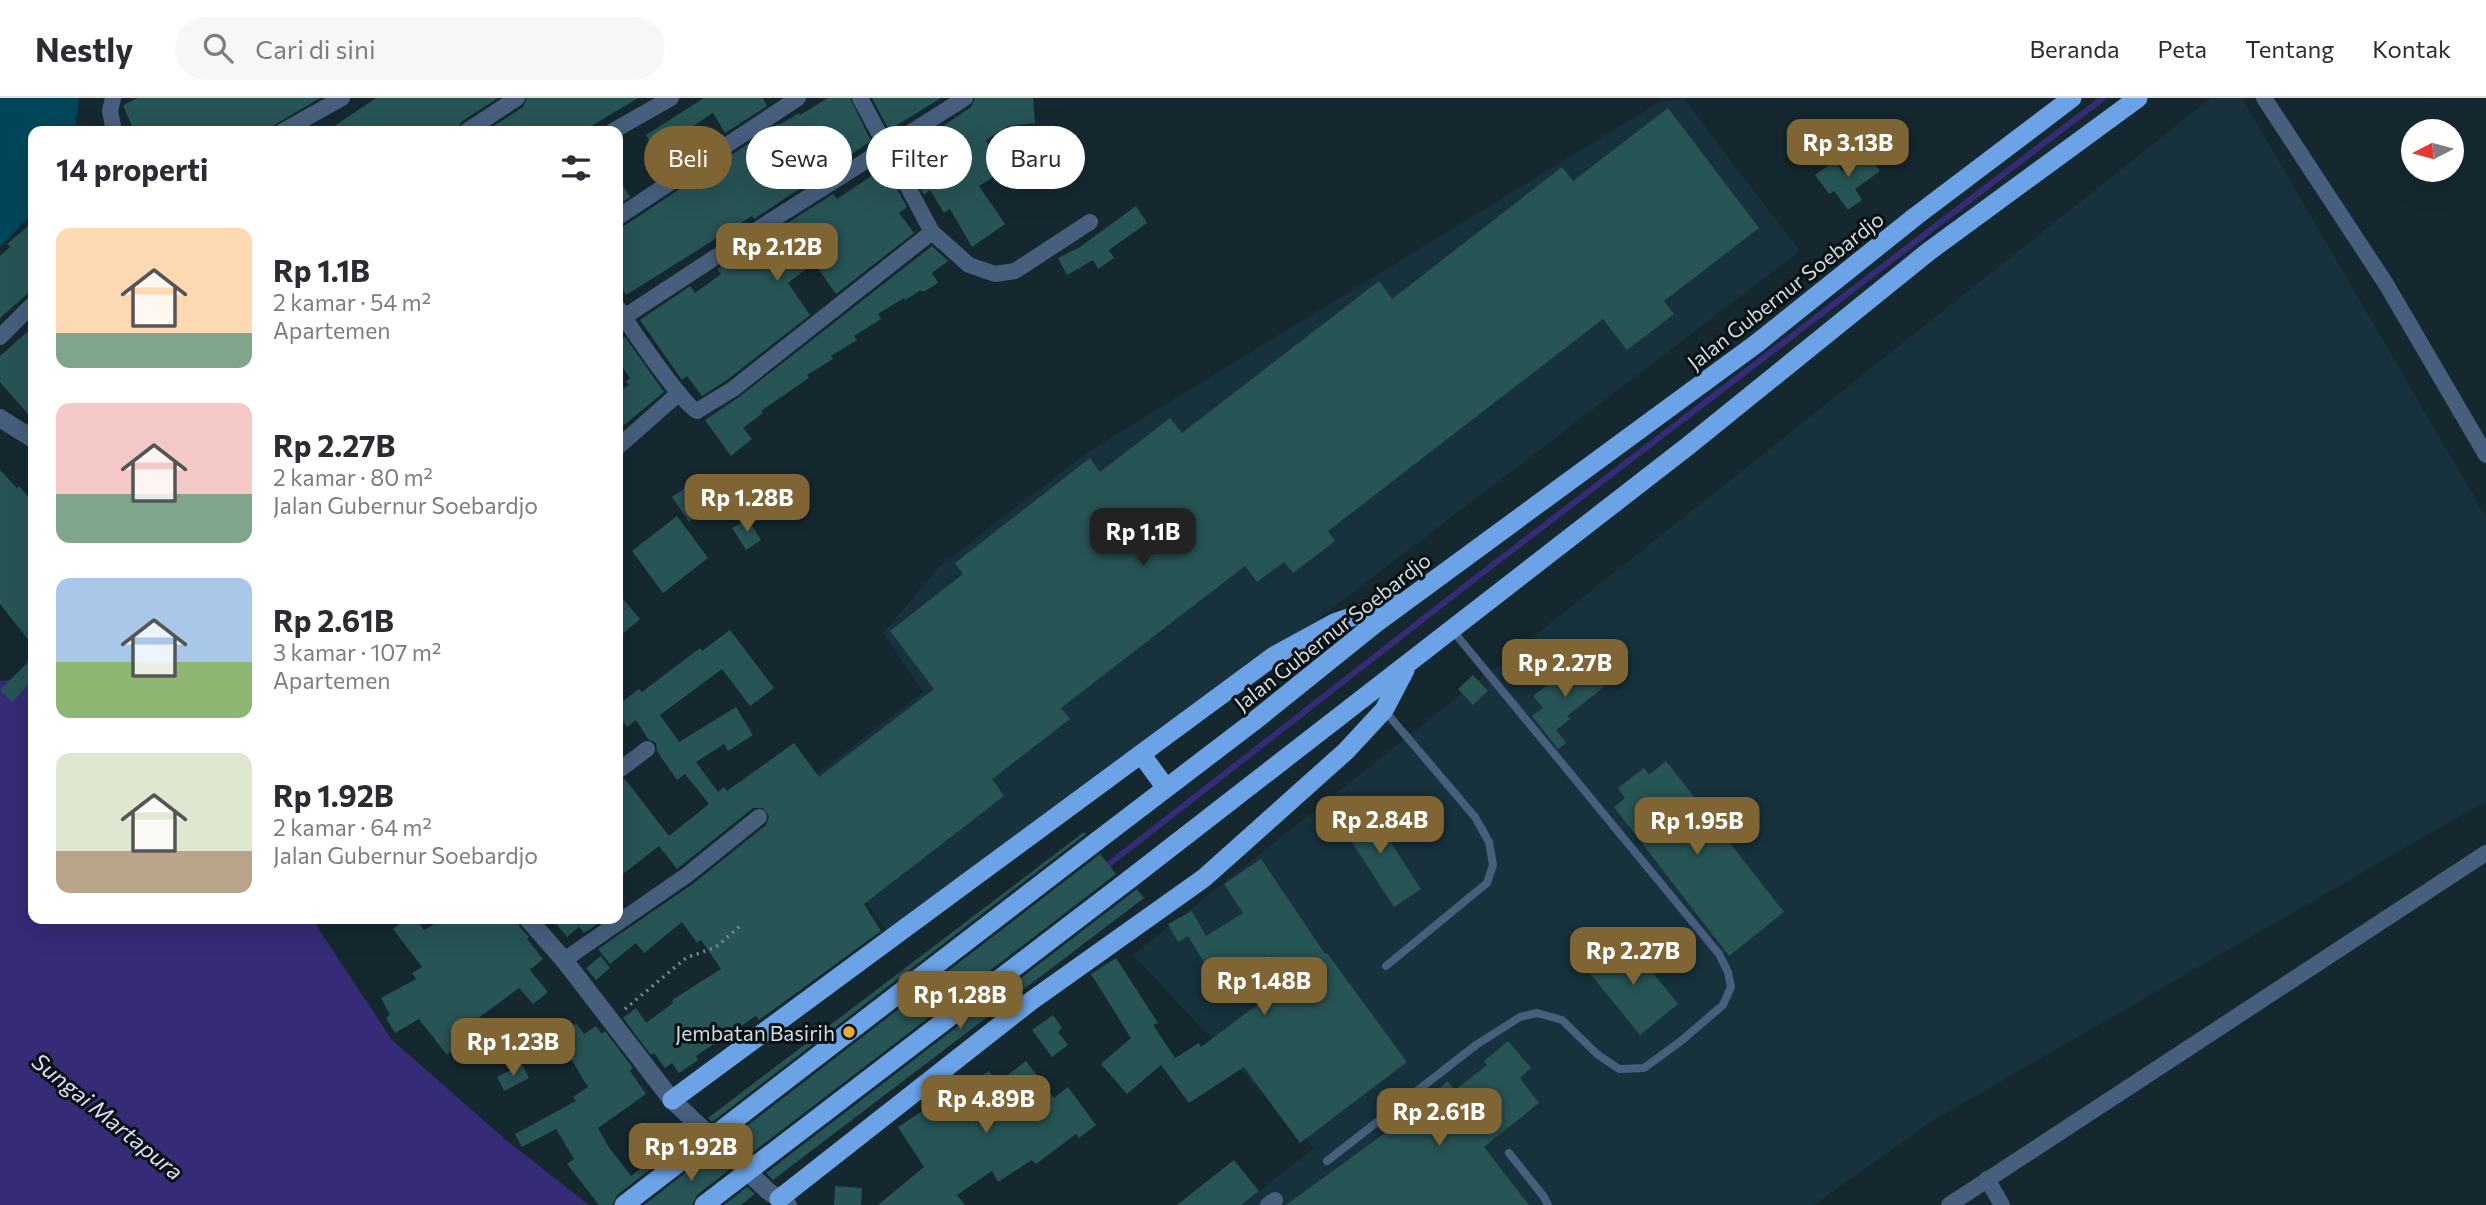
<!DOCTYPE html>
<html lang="id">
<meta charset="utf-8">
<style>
:root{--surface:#fff;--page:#f7f7f7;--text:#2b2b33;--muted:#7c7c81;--line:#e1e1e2;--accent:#806534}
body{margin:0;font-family:Commissioner,sans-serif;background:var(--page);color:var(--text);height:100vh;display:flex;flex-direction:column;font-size:26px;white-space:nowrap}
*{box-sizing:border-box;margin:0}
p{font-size:23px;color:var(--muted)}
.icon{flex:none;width:38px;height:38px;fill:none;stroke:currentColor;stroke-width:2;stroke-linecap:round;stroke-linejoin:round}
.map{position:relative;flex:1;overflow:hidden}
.drawer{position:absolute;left:28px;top:28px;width:595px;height:798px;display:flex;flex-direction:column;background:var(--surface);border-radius:14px;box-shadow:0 7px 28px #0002}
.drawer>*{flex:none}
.banner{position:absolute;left:644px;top:28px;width:665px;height:63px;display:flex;gap:14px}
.needle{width:46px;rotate:264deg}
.buttons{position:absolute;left:2401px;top:21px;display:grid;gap:14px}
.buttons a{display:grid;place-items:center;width:63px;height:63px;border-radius:50%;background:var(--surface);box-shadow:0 7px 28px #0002;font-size:35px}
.price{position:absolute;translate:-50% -60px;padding:0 16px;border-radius:14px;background:var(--accent);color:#fff;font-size:23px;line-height:46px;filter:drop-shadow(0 2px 4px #0008)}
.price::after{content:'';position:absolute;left:50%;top:42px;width:21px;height:16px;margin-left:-10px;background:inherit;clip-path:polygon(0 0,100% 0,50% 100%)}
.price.on{background:#222;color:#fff}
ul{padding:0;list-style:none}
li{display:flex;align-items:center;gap:21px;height:175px;padding:0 28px}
li span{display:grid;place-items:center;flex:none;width:196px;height:140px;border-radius:14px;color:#555}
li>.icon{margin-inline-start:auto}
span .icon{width:84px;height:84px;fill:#fffc;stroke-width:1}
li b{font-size:30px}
h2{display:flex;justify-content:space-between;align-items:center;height:84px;padding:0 28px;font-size:30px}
.tag{padding:0 24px;border-radius:32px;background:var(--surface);box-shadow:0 7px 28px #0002;font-size:24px;line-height:63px}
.tag.on{background:var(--accent);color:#fff}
header{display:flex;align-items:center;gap:42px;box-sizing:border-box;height:98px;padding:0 35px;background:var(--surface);border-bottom:2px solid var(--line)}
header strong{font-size:33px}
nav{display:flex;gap:38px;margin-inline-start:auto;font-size:24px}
.search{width:490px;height:63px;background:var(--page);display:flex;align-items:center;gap:18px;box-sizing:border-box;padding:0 24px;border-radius:38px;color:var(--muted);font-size:26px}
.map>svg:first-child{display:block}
</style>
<header>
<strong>Nestly</strong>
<div class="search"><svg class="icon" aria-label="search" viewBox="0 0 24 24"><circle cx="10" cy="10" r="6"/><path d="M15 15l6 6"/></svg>Cari di sini</div>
<nav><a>Beranda</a><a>Peta</a><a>Tentang</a><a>Kontak</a></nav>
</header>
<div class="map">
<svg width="2486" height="1107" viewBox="0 0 2486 1107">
<rect width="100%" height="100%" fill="#152830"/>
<!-- built -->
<path fill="#17323d" d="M1683,0l117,153 -659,503 -252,179 -103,-135 137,-106 -40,-59 57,-67 148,-114 570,-349z
M2211,0h31l244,419v284l-554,320 -118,84h-572l72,-57 -181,-193z"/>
<!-- green -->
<path fill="#00465b" d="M0,0h79l-4,33h-42v82l-33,34z"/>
<!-- water -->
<path fill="#352b77" d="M33,579v242h279l80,121 114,100 83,65h-589v-524z"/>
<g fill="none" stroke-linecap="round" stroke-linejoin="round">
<!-- stream -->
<path stroke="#352b77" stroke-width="6" d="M1104,770l373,-291 626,-479"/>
</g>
<!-- building -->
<path fill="#275455" d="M138,0h182l-56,33h-130l-11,-26z
M376,0h122l-37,24 -4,9h-130z
M527,0h111l-55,33h-97l37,-24z
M704,0h59l4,8 -42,27 -12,-20 -32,21 13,20 -20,13 -13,-21 -6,4 -9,-15z
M828,0h22l21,43 -117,78 -2,-3 -126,79 -8,-14v-54l6,-1 154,-102 1,1 20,-12 1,2z
M872,0h69l-52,32z
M975,0h58l2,25 -27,3 -22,14 17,31 -24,15 26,38 -33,23 -22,-38 -6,4 -14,-23 -6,5 -22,-41 69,-47z
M1668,10l91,120 -95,73 10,13 -47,36 -24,-31 -275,212 7,10 -42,32 -9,-11 -27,20 -12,-16 -184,142 9,11 -78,60 12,17 -140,108 17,27 -100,73 -22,16 -3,-4 -60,40 2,4 -19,13 -7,-10 -7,5 -11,-15 -3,2 -28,-37 13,-10 10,15 27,-20 -1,-3 49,-31 -20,-29 -4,3 -15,-21 -38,31 -8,-10 -26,21 -12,-15 96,-66 72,-58 3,-9 -6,-8h-10l-76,61 -18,-23 -41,32v-97l7,-2 44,57 40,-32 -24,-30 -8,6 -20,-29 -1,-8 -8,-4 -12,-19 -9,7 -9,-13v-9l21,-16 3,3 58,-44 2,3 28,-21 44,58 -24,18 -28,-37 -62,46 19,27 57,-35 17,28 -25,16 -4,-7 -28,18 22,30 6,-5 3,4 67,-48 25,34 115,-88 -44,-58 73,-57 -8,-11 135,-105 10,14 70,-54 12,15 197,-152 13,18 170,-132 11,14z
M1866,54l14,19 -25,18 7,11 -14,10 -14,-19 -5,3 -14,-19 20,-14 7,10z
M885,69l22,40 -8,6 15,20 -78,61 -22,-31 -26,20 22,32 -83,65 -25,16 -15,-20 -5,4 -42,-60 50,-34 5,7 26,-19 -4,-5 14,-10 2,4 4,-3 2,3 31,-22 -3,-5 66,-42 4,5z
M618,80l12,19 -12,8z
M1136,108l11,17 -38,27 5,8 -16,11 -5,-9 -26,15 -9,-17 22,-11z
M33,124v67l-33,29v-62l10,-9 -3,-3z
M932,148l16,15 -16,12 6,10 -15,9 -2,-2 -16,10 -1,-2 -26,16 3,5 -27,17 3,4 -26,16 2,3 -26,16 2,3 -48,33 2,2 -20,15 9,11 -21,17 -26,-36 34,-23z
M33,229v93l-33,-38v-26z
M625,239l39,55 -46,38v-37l11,-8 -3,-4 4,-3 -12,-17v-19z
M0,372l17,18 2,-2 14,16v144l-33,-42z
M688,388l17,26 -16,10 -17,-25z
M677,418l31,42 -45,35 -31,-42z
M748,421l13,21 -15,10 -14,-22z
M618,495l22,26 -22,19z
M33,559v23l-21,22 -12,-12z
M1582,560l22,29 -37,29 3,3 -14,11 10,13 -8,6 -26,-33 11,-8 -10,-12z
M1473,577l15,16 -15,14 -15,-16z
M1666,663l118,151 -55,44 -115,-149 11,-9 -7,-10 26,-20 5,7z
M1367,708l54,83 -27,18 -54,-83z
M1084,734l2,2 -374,288 -4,-4z
M1100,756l16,20 -368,282 -18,-17z
M1261,761l64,95 2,-1 80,109 -107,81 -56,-76 -55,36 -28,-38 -34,29 -26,-30 30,-26 -40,-64 25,-16 42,65 -5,2 22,33 24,-15 2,4 88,-66 -17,-25 -45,28 -14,-24 -8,4 -17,-28 -10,6 -10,-18 24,-13 14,25 37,-23 -19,-29z
M1137,791l7,9 -371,282 -7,-7z
M406,821h10l8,11 19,-11h74l2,7 10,11 -2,2 16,20 -13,11 18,22 -15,12 -14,-16 -46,34 6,8 -32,25 -28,-36 -24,14 -9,-15 4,-3 -9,-17 35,-19 -4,-6 10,-6 -29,-38z
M543,821h52l4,4 -15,10 -5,-6 -12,10 -14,-17 -5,4z
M1627,842l51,64 -38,31 -52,-64z
M601,858l9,12 -14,12 -10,-12z
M1053,917l9,13 -4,4 10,13 -16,12 -20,-27z
M576,925l8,11 12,-8 6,8 3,-3 28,37 -3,3 16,23 -48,34 10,18 23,30 58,-44 5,4 -77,59 -5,10h-13l-32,-41 7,-5 -18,-30 -34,18 -7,-13 61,-33 -3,-4 15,-10 -31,-51z
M1508,943l23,27 -11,10 19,25 -55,44 45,58h-243l150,-109 -3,-3 15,-12 7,9 32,-25 -3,-4z
M1026,963l28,37 14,-11 28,38 -17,13 -3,-4 -40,30 -4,-4 -34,22 -6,-11 -35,24 8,10h-87l46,-38 -26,-40 78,-51 2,2 11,-7 8,12z
M522,966l7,14 -25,13 -7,-14z
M711,1055l18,17 -32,25 -5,10h-48z
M1234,1062l25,31 -18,14h-64z
M835,1088l27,2 -1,17h-27z
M747,1089l8,7 -14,11h-17z"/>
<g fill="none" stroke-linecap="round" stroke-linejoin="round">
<!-- path -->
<path stroke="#7c8b91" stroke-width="3.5" stroke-dasharray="2 5" stroke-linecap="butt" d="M625,911l61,-51 30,-11 24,-21"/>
<!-- service -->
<path stroke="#475f7d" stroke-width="8" d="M1384,612l91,107 14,25 4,23 -6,18 -101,83
M1509,1055l35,44 4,8
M1327,1063l149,-116 44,-28 17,-4 25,7 35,34 22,15 25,-1 37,-27 42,-36 8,-18 -3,-15 -9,-18 -266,-323"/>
<!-- minor -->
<path stroke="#475f7d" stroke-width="16" d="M113,0l-3,13 4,20
M860,0l72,134 37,33 26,9 20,-3 75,-49
M2264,0l122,186 100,171
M283,33l59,-33
M467,33l50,-33
M613,33l58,-33
M618,119l180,-119
M618,210c10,16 67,100 79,103l36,-22 199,-157
M618,223l151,-99 196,-124
M0,239l33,-33
M618,349l61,-54
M618,673l29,-22
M564,862l123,-85 72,-58
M1987,1081l15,26
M1268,1107l7,-5
M1949,1107l537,-352"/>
<!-- tertiary -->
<path stroke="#475f7d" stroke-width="18" d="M0,320l33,21
M528,821l36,41 108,140 96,91 20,14"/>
<!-- trunk -->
<path stroke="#6ca2e6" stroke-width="19" d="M1141,656l25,34
M1097,743l156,-119 123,-99 380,-279 160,-128 156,-118
M1130,781l558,-433 240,-194 210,-154
M672,1002l602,-444 60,-33 61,-21
M779,1101l252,-198 173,-123 142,-127 38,-41 21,-40"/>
<!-- trunk-bridge -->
<path stroke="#6ca2e6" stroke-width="19" d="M624,1107l473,-364
M704,1107l426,-326"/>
</g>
<!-- markers -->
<circle fill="#e7ac36" stroke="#081013" stroke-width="2.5" cx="849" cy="934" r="7"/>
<g text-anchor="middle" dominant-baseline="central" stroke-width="6" stroke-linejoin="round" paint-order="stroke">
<!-- street labels -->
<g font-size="21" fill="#d0dce1" stroke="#081013">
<text transform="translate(1785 192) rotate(-38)">Jalan Gubernur Soebardjo</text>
<text transform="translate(1332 533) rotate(-38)">Jalan Gubernur Soebardjo</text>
</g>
<!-- poi labels -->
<g font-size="21" fill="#d0dce1" stroke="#081013" text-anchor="end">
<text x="835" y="934">Jembatan Basirih</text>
</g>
<!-- water labels -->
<g font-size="23" font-style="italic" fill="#dcddf4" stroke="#081013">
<text transform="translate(108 1018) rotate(39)">Sungai Martapura</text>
</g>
</g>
</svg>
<div class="buttons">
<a><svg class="needle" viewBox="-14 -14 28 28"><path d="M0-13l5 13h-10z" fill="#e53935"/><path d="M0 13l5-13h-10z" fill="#7c7c81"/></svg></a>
</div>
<b class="price" style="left:1848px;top:81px">Rp 3.13B</b>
<b class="price" style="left:777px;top:185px">Rp 2.12B</b>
<b class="price" style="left:747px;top:436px">Rp 1.28B</b>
<b class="price on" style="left:1143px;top:470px">Rp 1.1B</b>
<b class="price" style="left:1565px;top:601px">Rp 2.27B</b>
<b class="price" style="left:1380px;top:758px">Rp 2.84B</b>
<b class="price" style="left:1697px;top:759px">Rp 1.95B</b>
<b class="price" style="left:1633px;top:889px">Rp 2.27B</b>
<b class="price" style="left:1264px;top:919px">Rp 1.48B</b>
<b class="price" style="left:960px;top:933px">Rp 1.28B</b>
<b class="price" style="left:513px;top:980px">Rp 1.23B</b>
<b class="price" style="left:986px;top:1037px">Rp 4.89B</b>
<b class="price" style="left:1439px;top:1050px">Rp 2.61B</b>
<b class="price" style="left:691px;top:1085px">Rp 1.92B</b>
<div class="banner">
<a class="tag on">Beli</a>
<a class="tag">Sewa</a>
<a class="tag">Filter</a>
<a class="tag">Baru</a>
</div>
<section class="drawer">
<h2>14 properti<svg class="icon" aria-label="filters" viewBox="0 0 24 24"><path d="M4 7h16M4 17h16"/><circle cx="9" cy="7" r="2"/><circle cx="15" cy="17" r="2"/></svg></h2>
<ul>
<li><span style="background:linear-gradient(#ffd9b3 75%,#7fa58c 0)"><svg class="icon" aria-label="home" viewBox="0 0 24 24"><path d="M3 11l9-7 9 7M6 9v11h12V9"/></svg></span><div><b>Rp 1.1B</b><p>2 kamar · 54 m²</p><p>Apartemen</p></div></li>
<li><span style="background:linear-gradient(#f6c9c9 65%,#7fa58c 0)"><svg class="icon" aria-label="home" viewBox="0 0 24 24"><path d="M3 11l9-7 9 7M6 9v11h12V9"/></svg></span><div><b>Rp 2.27B</b><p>2 kamar · 80 m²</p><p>Jalan Gubernur Soebardjo</p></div></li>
<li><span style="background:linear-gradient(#a9c7e8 60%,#8fb573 0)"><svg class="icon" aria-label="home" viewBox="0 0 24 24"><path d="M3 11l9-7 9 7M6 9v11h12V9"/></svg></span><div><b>Rp 2.61B</b><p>3 kamar · 107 m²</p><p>Apartemen</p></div></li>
<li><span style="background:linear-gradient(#dfe7d0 70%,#b9a48a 0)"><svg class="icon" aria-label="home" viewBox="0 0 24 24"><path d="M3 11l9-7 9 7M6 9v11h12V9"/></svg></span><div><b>Rp 1.92B</b><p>2 kamar · 64 m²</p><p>Jalan Gubernur Soebardjo</p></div></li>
</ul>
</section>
</div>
